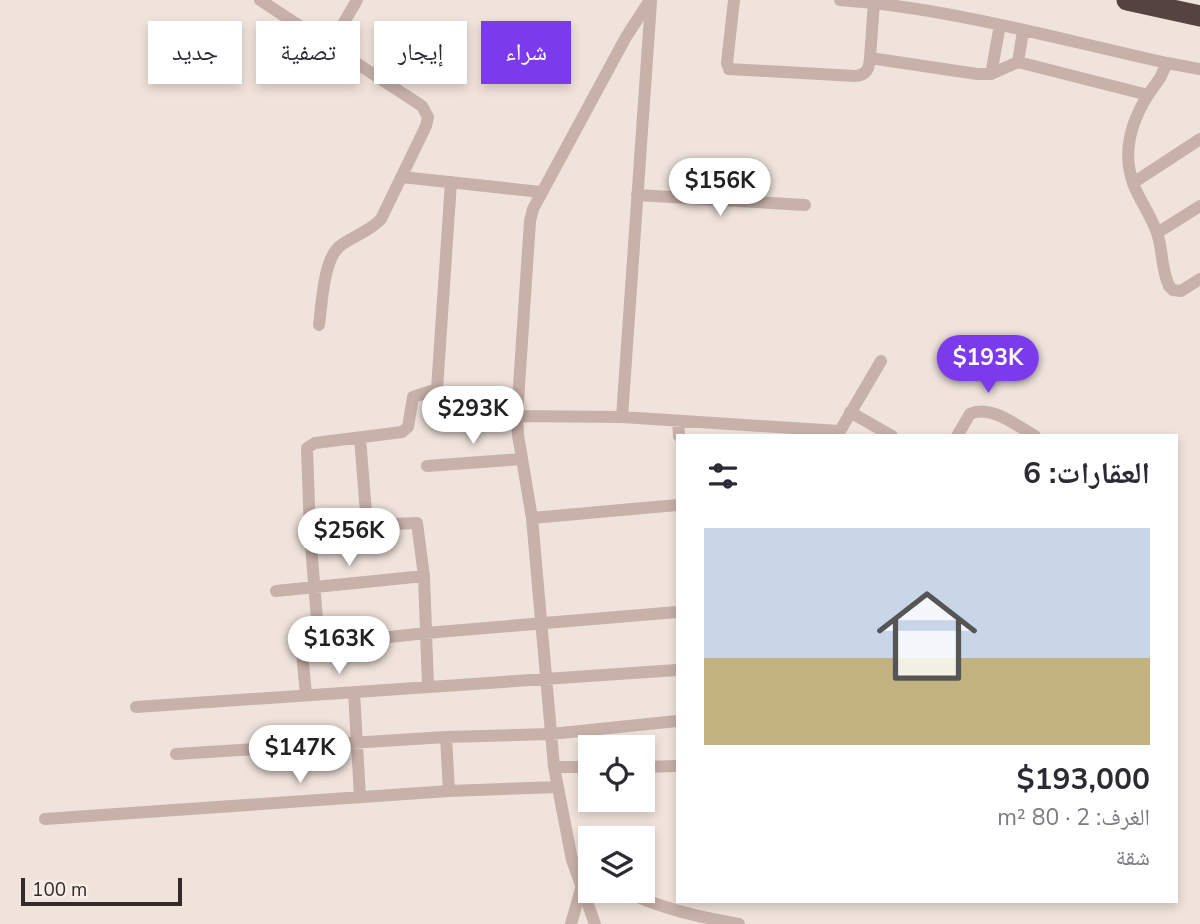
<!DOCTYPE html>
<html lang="ar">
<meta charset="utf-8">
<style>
:root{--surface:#fff;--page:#f7f7f7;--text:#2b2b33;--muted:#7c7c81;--line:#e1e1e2;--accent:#7c3aed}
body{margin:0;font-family:"Nunito Sans","Noto Naskh Arabic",sans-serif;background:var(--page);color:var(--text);direction:rtl;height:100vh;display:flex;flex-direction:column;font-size:26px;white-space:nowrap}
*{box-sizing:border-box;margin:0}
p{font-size:23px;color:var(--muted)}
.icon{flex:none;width:38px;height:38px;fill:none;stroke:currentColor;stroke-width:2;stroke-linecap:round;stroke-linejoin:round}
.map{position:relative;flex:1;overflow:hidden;direction:ltr}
.details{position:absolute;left:676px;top:434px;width:502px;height:469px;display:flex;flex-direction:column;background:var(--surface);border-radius:0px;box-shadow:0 4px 10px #0003;direction:rtl}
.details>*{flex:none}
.hud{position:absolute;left:21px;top:21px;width:550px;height:63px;direction:rtl;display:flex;gap:14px}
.fabs{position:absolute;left:578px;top:735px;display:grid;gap:14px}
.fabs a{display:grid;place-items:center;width:77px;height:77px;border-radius:0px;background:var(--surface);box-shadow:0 4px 10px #0003;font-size:35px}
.scale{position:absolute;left:21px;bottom:18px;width:161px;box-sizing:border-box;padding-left:7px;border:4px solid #342a28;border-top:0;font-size:19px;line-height:24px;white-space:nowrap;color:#342a28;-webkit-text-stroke:5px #f8eee8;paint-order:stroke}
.price{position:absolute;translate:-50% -60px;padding:0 16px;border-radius:24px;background:#fff;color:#222;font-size:23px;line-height:46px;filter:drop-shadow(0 2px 4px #0008)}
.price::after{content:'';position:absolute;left:50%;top:42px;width:21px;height:16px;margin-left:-10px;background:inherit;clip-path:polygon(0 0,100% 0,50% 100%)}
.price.selected{background:var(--accent);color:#fff}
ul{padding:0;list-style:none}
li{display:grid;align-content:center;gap:14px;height:371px;padding:0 28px}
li+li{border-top:2px solid var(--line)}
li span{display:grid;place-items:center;height:217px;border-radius:0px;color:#555}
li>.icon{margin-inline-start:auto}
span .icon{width:126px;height:126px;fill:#fffc;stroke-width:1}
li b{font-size:30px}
h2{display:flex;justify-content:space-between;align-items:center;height:84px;padding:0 28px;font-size:30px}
.tag{padding:0 24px;border-radius:0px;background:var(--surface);box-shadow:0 4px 10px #0003;font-size:24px;line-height:63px}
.tag.selected{background:var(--accent);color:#fff}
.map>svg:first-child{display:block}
</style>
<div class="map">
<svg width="1200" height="924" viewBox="0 0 1200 924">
<rect width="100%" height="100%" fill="#f0e3dc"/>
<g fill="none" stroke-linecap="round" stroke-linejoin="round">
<!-- street -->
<path stroke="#c7b1a9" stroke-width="12" d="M260,0l162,106 6,11 -2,9 -45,93c-12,13 -28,17 -41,27 -17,14 -18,58 -21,79
M734,0l-7,63 2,6 126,7c12,-1 14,-7 15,-18
M840,0c110,8 218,39 327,63
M874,2l-4,56 107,16h14l27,-12 130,33 12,-17 7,-15 33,6
M331,45l26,-45
M1018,62l5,-31
M991,74l9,-49
M1148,95c-17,27 -26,57 -15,88 6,17 18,32 24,50 6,17 4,36 12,53l4,4 8,1 19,-12
M402,177l139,15
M1133,183l67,-44
M637,195l168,10
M1157,233l43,-27
M850,412l42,24
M517,416l105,1 217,14
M622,417l29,-415
M678,421l1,15
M837,436l44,-75
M957,436l13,-22c21,-10 47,12 65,22
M360,438l7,87
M427,466l95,-7
M532,518l145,-13
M310,533l57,-8 50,-2 7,53 4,110
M276,591l148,-15
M319,644l-9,-111 -3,-85 8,-5 87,-11 6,-5 5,-30 24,-8 14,-207
M354,692l6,105
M306,695l-4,-43 6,-6 118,-13 251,-21
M136,707l541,-37
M446,737l3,54
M176,754l270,-17 105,-3 126,-13
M554,767h36
M642,767l35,-1
M45,819l404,-28 109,-4
M572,860l18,11
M625,891c37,18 74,26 114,33
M571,924l10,-35
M595,924l-23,-64 -18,-93 -22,-249 -14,-83 -1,-19 13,-195 3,-12 93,-172 24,-37"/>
<!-- highway -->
<path stroke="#554340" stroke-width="21" d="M1127,0l73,16"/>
</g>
</svg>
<div class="fabs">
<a><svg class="icon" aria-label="locate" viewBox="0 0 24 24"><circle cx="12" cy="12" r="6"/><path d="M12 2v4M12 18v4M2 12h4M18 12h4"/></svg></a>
<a><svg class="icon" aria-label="layers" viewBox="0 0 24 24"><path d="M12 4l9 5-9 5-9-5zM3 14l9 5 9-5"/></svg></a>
</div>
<div class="scale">100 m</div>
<b class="price" style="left:720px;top:218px">$156K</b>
<b class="price selected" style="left:988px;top:395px">$193K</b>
<b class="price" style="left:473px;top:446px">$293K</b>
<b class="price" style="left:349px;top:568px">$256K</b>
<b class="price" style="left:339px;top:676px">$163K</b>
<b class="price" style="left:300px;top:785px">$147K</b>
<div class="hud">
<a class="tag selected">شراء</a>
<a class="tag">إيجار</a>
<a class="tag">تصفية</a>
<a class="tag">جديد</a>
</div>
<section class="details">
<h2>العقارات: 6<svg class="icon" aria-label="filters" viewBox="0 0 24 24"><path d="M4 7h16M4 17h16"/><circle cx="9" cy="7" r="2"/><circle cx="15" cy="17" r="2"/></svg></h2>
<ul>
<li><span style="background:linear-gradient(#c9d6e8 60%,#c2b280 0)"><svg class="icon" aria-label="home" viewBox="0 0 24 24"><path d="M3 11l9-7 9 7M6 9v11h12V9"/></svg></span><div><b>$193,000</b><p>الغرف: 2 · 80 m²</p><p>شقة</p></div></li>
</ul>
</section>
</div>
